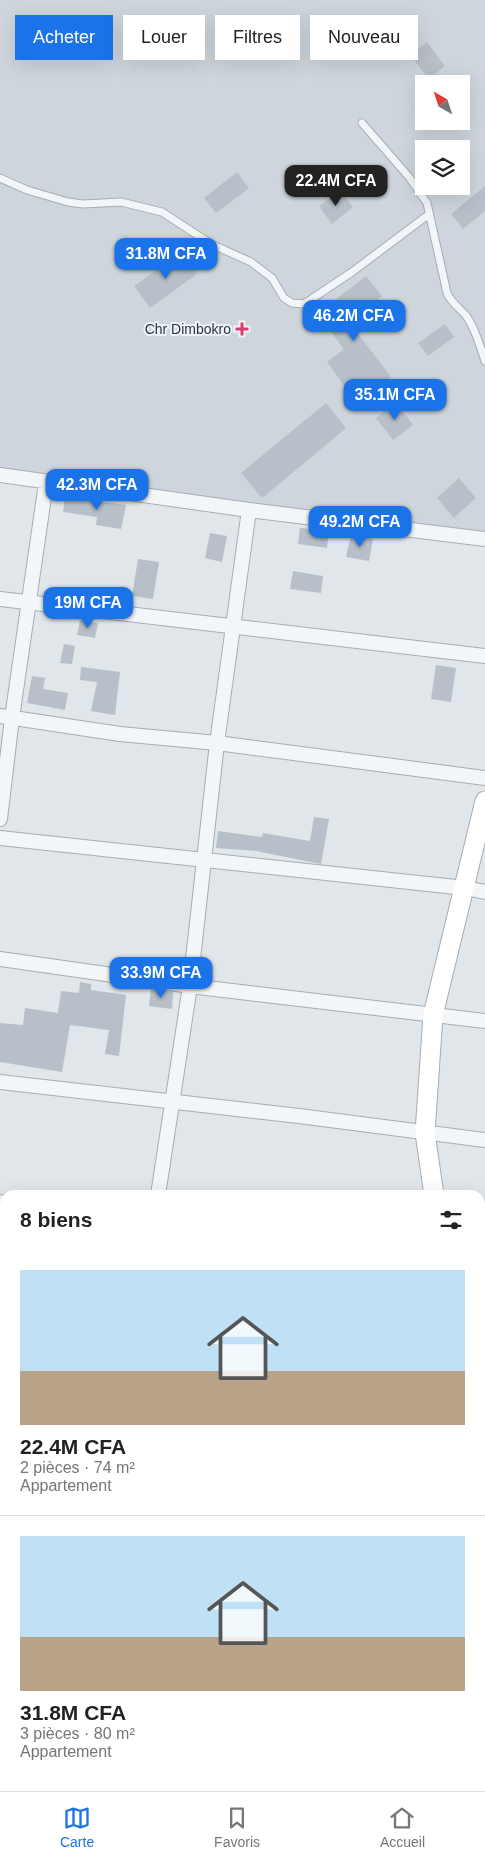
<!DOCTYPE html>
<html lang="fr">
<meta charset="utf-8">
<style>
:root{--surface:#fff;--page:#f6f6f6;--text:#222;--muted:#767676;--line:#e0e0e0;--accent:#1a73e8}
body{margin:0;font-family:Helvetica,sans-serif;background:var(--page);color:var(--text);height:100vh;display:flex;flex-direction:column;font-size:19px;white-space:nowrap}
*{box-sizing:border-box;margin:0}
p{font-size:16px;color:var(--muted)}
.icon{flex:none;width:28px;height:28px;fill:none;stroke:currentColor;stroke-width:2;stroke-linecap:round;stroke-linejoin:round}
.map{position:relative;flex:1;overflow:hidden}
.details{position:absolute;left:0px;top:1190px;width:485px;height:601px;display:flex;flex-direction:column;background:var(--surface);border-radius:15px 15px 0 0;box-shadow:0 5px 20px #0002}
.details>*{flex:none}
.guide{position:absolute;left:15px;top:15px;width:455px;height:45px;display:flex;gap:10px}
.needle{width:32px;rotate:321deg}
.controls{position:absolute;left:415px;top:75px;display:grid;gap:10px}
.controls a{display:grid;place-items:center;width:55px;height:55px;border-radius:0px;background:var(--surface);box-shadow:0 5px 20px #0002;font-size:25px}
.price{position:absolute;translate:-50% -42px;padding:0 11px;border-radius:10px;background:var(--accent);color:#fff;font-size:16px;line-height:32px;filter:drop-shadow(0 1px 2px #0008)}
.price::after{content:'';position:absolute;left:50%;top:30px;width:15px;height:11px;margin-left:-8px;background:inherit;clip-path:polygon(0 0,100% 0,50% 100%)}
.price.current{background:#222;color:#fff}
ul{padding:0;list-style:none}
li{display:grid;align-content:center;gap:10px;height:265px;padding:0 20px}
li+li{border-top:1px solid var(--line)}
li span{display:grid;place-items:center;height:155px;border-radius:0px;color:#555}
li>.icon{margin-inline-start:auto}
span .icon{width:90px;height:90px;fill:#fffc;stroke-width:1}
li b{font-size:21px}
h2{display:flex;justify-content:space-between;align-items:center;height:60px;padding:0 20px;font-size:21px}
.tag{padding:0 18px;border-radius:0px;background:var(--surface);box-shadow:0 5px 20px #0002;font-size:18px;line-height:45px}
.tag.current{background:var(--accent);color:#fff}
.menu{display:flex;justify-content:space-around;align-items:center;height:70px;border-top:1px solid var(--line);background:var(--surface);font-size:14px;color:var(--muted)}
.menu a{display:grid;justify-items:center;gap:2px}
.menu .current{color:var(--accent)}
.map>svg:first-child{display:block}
</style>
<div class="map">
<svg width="485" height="1791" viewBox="0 0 485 1791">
<rect width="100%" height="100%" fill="#e0e6ea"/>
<!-- built -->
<path fill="#ced5dc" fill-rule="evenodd" d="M0,0h485v538l-485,-66zM424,84h37v37h-37zM424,149h37v37h-37z"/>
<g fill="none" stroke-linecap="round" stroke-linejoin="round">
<!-- stream -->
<path stroke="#99bacd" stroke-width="4.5" d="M0,1641l5,1
M226,1786l4,5"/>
</g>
<!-- building -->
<path fill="#b7c0c8" d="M427,42l18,24 -16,13 -19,-24z
M237,172l12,16 -33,25 -12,-15z
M485,186v25l-22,18 -12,-15z
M340,190l13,17 -21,17 -13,-18z
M182,252l15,22 -47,34 -16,-22z
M366,276l16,20 -33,26 42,55 -34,26 -30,-41 17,-13 -27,-35z
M445,324l9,13 -26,19 -10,-13z
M396,402l17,23 -20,15 -17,-22z
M326,403l20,25 -84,70 -21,-25z
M459,478l17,20 -22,20 -17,-20z
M65,497l61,8 -5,24 -25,-4 1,-8 -34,-5z
M300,528l29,3 -2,17 -29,-4z
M210,533l17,3 -5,26 -17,-4z
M351,535l22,4 -4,22 -23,-4z
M138,559l21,3 -6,37 -21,-3z
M293,571l30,5 -2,17 -31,-4z
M80,620l18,3 -3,15 -18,-3z
M64,644l11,2 -3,18 -12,-1z
M436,665l20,3 -5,34 -20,-3z
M81,667l39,5 -5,43 -24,-4 6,-29 -17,-2z
M32,676l13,2 -2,11 25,4 -3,17 -38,-7z
M314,817l15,2 -8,45 -65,-13 -40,-3 2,-17 44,6 1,-4 47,8z
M80,982l11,2v6l35,5 -7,61 -14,-2 4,-24 -39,-5 -8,47 -62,-10v-39l23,2 2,-17 33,5 3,-22 18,2z
M151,989l22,3 -1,17 -23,-3z"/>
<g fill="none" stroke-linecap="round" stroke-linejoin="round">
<defs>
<path id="lane" d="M362,123l47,54 18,26 20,90c5,11 13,15 20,24 9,13 13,29 18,44
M0,178l27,12 41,12 15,2 38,-2 41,10 49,32 40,18 21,16 12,20 8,5 12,1 48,-32 76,-57"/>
<path id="street" d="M0,475l249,35 236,29
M0,599l485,57
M0,716l120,18 97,9 268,35
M0,819l12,-101 34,-235
M0,838l465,50 20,4
M0,959l190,27 295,35
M0,1082l299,34 186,24
M158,1195l32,-209 27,-243 32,-233
M0,1202l5,1
M480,1258l5,1
M0,1320l5,1
M480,1380l5,1
M480,1475h5
M0,1478h5
M480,1736l5,-5
M0,1781l5,-4
M411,1791l6,-5"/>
<path id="secondary" d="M434,1195l-9,-62 8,-118 52,-214
M480,1417l5,22"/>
</defs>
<!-- lane casing -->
<use href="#lane" stroke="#a5adb5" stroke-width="9"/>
<!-- street casing -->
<use href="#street" stroke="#a5adb5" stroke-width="16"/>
<!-- secondary casing -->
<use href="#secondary" stroke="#a5adb5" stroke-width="21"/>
<!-- lane -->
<use href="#lane" stroke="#f3f6f8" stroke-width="7"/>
<!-- street -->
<use href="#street" stroke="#f3f6f8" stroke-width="14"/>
<!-- secondary -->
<use href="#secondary" stroke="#fff" stroke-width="19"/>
</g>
<!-- markers -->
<path fill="#d83d6b" stroke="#f0f4f7" stroke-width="2" d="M239.5 321.5h5v5h5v5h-5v5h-5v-5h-5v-5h5z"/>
<g text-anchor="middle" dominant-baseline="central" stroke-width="4" stroke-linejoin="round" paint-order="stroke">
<!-- poi labels -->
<g font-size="14" fill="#273543" stroke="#f0f4f7" text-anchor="end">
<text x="231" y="329">Chr Dimbokro</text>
</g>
</g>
</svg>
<div class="controls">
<a><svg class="needle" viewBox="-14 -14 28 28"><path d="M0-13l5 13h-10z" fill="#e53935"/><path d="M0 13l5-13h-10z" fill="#767676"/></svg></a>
<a><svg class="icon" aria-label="layers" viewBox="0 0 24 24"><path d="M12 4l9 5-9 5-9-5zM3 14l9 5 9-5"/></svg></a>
</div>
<b class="price current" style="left:336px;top:207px">22.4M CFA</b>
<b class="price" style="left:166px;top:280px">31.8M CFA</b>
<b class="price" style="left:354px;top:342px">46.2M CFA</b>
<b class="price" style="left:395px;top:421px">35.1M CFA</b>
<b class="price" style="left:97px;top:511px">42.3M CFA</b>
<b class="price" style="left:360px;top:548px">49.2M CFA</b>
<b class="price" style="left:88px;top:629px">19M CFA</b>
<b class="price" style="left:161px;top:999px">33.9M CFA</b>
<div class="guide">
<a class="tag current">Acheter</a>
<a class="tag">Louer</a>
<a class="tag">Filtres</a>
<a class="tag">Nouveau</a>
</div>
<section class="details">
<h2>8 biens<svg class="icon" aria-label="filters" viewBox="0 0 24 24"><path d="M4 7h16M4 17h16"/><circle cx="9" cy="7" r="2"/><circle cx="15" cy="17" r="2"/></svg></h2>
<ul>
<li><span style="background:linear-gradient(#bfe0f5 65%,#b9a48a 0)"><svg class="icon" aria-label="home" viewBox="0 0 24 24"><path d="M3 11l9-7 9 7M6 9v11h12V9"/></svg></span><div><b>22.4M CFA</b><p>2 pièces · 74 m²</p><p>Appartement</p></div></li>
<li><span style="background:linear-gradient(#bfe0f5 65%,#b9a48a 0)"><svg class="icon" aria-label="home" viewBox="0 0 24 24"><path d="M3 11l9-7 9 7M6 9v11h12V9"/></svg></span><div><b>31.8M CFA</b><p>3 pièces · 80 m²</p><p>Appartement</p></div></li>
</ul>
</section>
</div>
<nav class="menu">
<a class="current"><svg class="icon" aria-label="map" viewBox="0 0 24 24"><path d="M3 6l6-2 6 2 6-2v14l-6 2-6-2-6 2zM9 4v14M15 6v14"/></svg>Carte</a>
<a><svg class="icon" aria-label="saved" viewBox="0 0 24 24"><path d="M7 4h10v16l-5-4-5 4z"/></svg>Favoris</a>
<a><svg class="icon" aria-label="home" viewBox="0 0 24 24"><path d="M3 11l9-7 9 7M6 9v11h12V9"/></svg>Accueil</a>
</nav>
